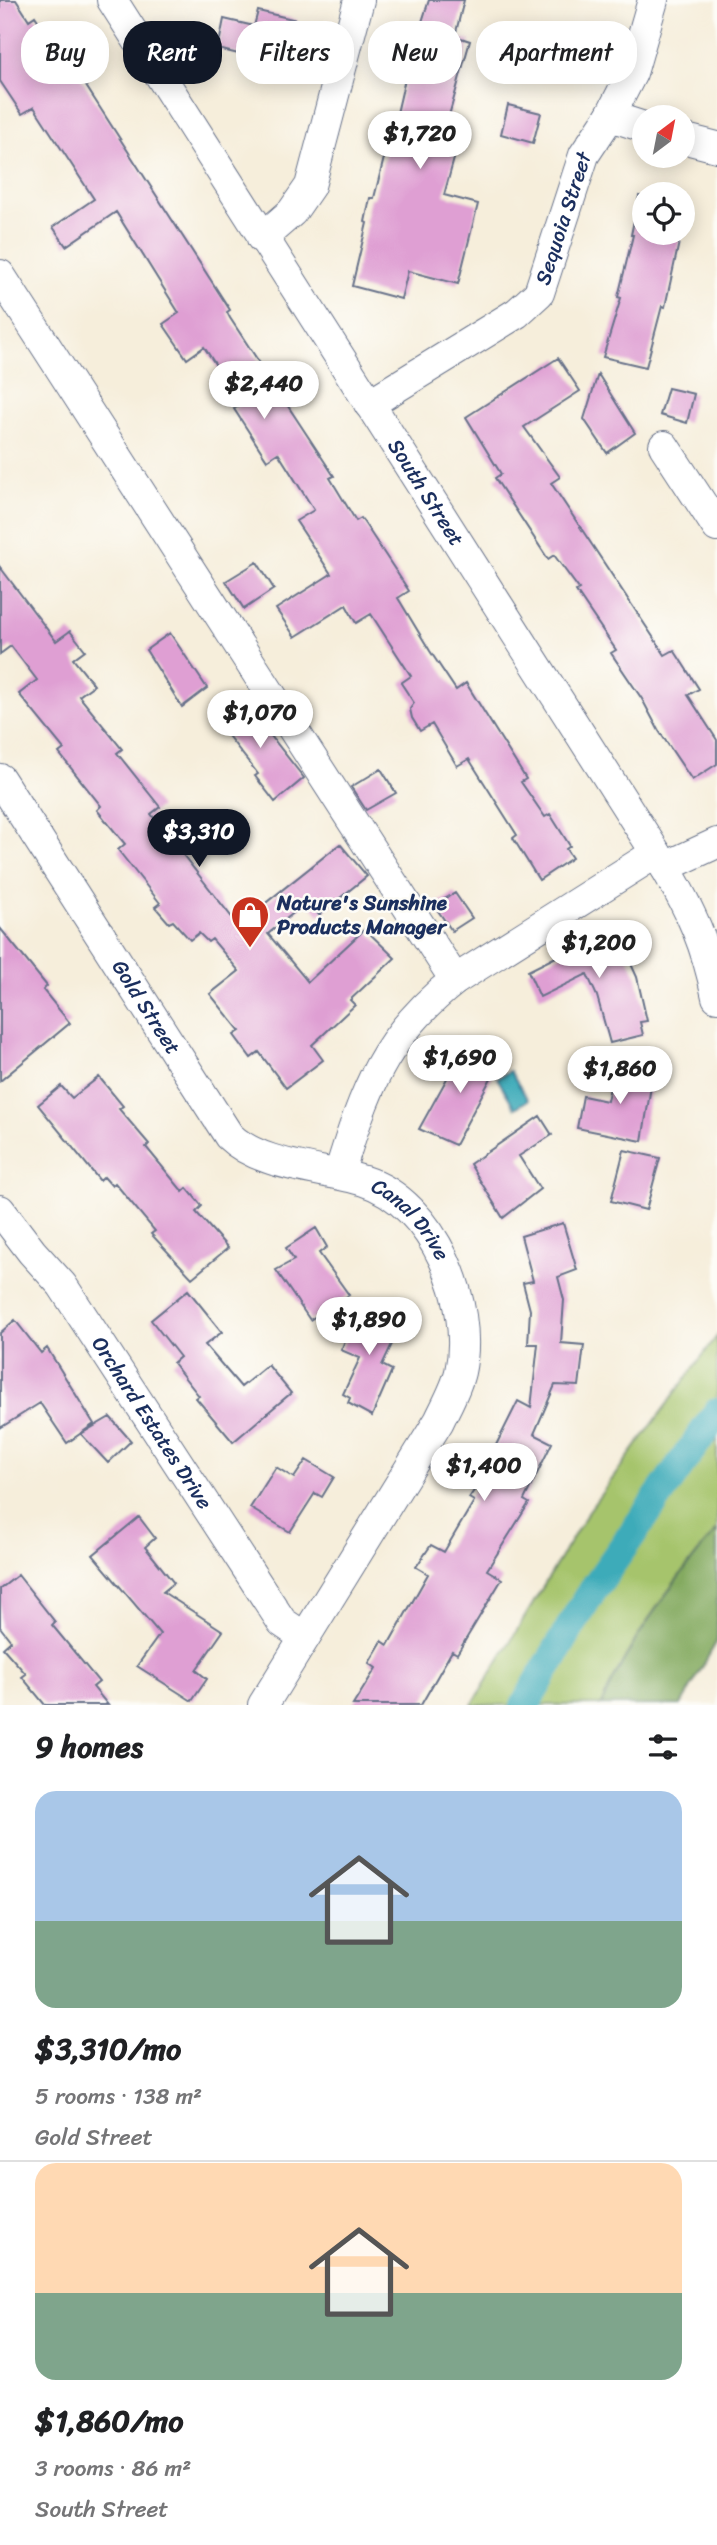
<!DOCTYPE html>
<meta charset="utf-8">
<style>
:root{--surface:#fff;--page:#f2f2f2;--text:#202124;--muted:#757577;--line:#e0e0e0;--accent:#111827}
body{margin:0;font-family:Sriracha,sans-serif;background:var(--page);color:var(--text);height:100vh;display:flex;flex-direction:column;font-size:26px;white-space:nowrap}
*{box-sizing:border-box;margin:0}
p{font-size:23px;color:var(--muted)}
.icon{flex:none;width:38px;height:38px;fill:none;stroke:currentColor;stroke-width:2;stroke-linecap:round;stroke-linejoin:round}
.map{position:relative;height:1705px;overflow:hidden}
.drawer{display:flex;flex-direction:column;background:var(--surface);flex:1}
.drawer>*{flex:none}
.guide{position:absolute;left:21px;top:21px;width:676px;height:63px;display:flex;gap:14px}
.needle{width:46px;rotate:32deg}
.fabs{position:absolute;left:632px;top:105px;display:grid;gap:14px}
.fabs a{display:grid;place-items:center;width:63px;height:63px;border-radius:50%;background:var(--surface);box-shadow:0 4px 18px #0003;font-size:35px}
.price{position:absolute;translate:-50% -60px;padding:0 16px;border-radius:24px;background:#fff;color:#222;font-size:23px;line-height:46px;filter:drop-shadow(0 2px 4px #0008)}
.price::after{content:'';position:absolute;left:50%;top:42px;width:21px;height:16px;margin-left:-10px;background:inherit;clip-path:polygon(0 0,100% 0,50% 100%)}
.price.current{background:var(--accent);color:#fff}
ul{padding:0;list-style:none}
li{display:grid;align-content:center;gap:14px;height:371px;padding:0 35px}
li+li{border-top:2px solid var(--line)}
li span{display:grid;place-items:center;height:217px;border-radius:21px;color:#555}
li>.icon{margin-inline-start:auto}
span .icon{width:126px;height:126px;fill:#fffc;stroke-width:1}
li b{font-size:30px}
h2{display:flex;justify-content:space-between;align-items:center;height:84px;padding:0 35px;font-size:30px}
.chip{padding:0 24px;border-radius:28px;background:var(--surface);box-shadow:0 4px 18px #0003;font-size:24px;line-height:63px}
.chip.current{background:var(--accent);color:#fff}
.map>svg:first-child{display:block}
</style>
<div class="map">
<svg width="717" height="1705" viewBox="0 0 717 1705">
<rect width="100%" height="100%" fill="#fdfcf7"/>
<filter id="ink" filterUnits="userSpaceOnUse"><feTurbulence type="fractalNoise" baseFrequency=".0143" numOctaves="2"/><feDisplacementMap in="SourceGraphic" scale="14" xChannelSelector="R" yChannelSelector="G"/><feConvolveMatrix kernelMatrix="1 2 1 2 8 2 1 2 1" color-interpolation-filters="sRGB"/></filter>
<filter id="wash" filterUnits="userSpaceOnUse"><feTurbulence type="fractalNoise" baseFrequency=".00686" numOctaves="4" result="noise"/><feDisplacementMap in="SourceGraphic" scale="28" xChannelSelector="R" yChannelSelector="G"/><feGaussianBlur stdDeviation="1.57" result="paint"/><feColorMatrix in="noise" values="0 0 0 0 0 0 0 0 0 0 0 0 0 0 0 0 0 1.4 0 .05"/><feComposite in="paint" operator="in"/></filter>
<g filter="url(#wash)">
<rect width="100%" height="100%" fill="#f6eedb"/>
<!-- green -->
<path fill="#a6c46c" stroke="#607a65" stroke-width="2" d="M717,1336v194c-46,53 -87,111 -116,175h-129l116,-193z"/>
<!-- forest -->
<path fill="#84aa60" stroke="#506c5f" stroke-width="2" d="M717,1530v111l-36,64h-80c29,-63 70,-122 116,-175z"/>
<!-- water -->
<path fill="#3cabb9" stroke="#2c6d8c" stroke-width="2" d="M510,1071l18,29 -13,8 -18,-30z"/>
<g fill="none" stroke-linecap="round" stroke-linejoin="round">
<!-- canal -->
<path stroke="#3cabb9" stroke-width="30" d="M525,1705l63,-108 129,-184"/>
</g>
<g id="blocks">
<!-- building -->
<path fill="#df9fd3" d="M0,0h16l13,20 6,-4 20,30 4,-2 171,266 -3,2 3,6 104,158 -4,2 26,43 5,-3 48,73 -11,7 32,53 26,39 10,-7 60,96 -5,3 24,35 5,-3 20,32 -4,3 6,9 -33,22 -26,-42 4,-3 -48,-76 -12,7 -25,-42 -12,7 -8,-13 -2,-9 4,-6 -13,-20 10,-7 -40,-62 -15,9 -10,-18 -51,32 -19,-28 55,-35 -35,-53 18,-11 -36,-57 -11,7 -33,-51 7,-5 -37,-57 -17,12 -24,-35 16,-11 -63,-101 -50,34 -13,-19 41,-28 -60,-92 -12,7 -22,-33z
M429,0h35l-9,36 15,5 -31,110 16,4 -11,40 34,9 -20,80 -50,-13 -7,28 -49,-13 15,-63 -2,-1 5,-24h4l15,-60 2,1 17,-73z
M258,11l39,9 -9,46 -70,-17 6,-30 30,7z
M508,105l33,8 -8,30 -32,-9z
M639,196l5,1v36h37l-16,74 -3,-1 -16,61 -43,-10 18,-59 -3,-1 15,-62h-2z
M558,358l22,33 -56,36 36,50 -9,6 114,172 9,-5 25,39 -11,6 29,45v24l-25,16 -33,-49 -17,-32 -31,-46 5,-3 -40,-59 3,-2 -25,-34 -6,4 -53,-81 6,-4 -35,-57z
M598,374l37,59 -28,20 -23,-34z
M668,388l26,6 -7,29 -27,-8z
M257,562l17,27 -30,20 -18,-28z
M0,567l56,74 14,-10 15,19 -12,9 21,26 -15,11 43,53 -5,4 43,54 -9,7 87,111 102,-81 27,32 -48,39 -11,-14 -40,33 40,48 57,-53 30,29 -45,42 5,5 -43,40 11,15 -37,28 -27,-36 -8,6 -17,-23 6,-4 -30,-37 29,-23 -27,-32 -4,3 -9,-9 -9,7 -17,-19 -4,2 -14,-16 5,-4 -42,-53 7,-6 -28,-34 4,-4 -42,-53 5,-4 -45,-55 18,-14 -26,-34 -11,8z
M170,633l37,55 -25,19 -36,-57z
M242,699l62,79 -29,24 -20,-26 3,-2 -43,-55z
M381,769l15,24 -30,17 -15,-23z
M455,893l17,25 -20,13 -18,-26z
M607,923l6,12 4,-2 20,44 10,44 -7,1 3,13 -33,8 -13,-47 -10,-22 -47,23 -12,-26 48,-24 -4,-9z
M0,928l47,58 -4,4 27,33 -70,58z
M466,1044l29,15 -2,4 5,2 -43,80 -36,-16z
M615,1065l38,9 -11,67 -65,-13 6,-32 24,5z
M99,1077l24,29 -4,3 30,35 -3,3 37,45 4,-4 15,18 -6,6 32,36 -36,30 -41,-44 4,-3 -40,-48 -3,3 -8,-9 -4,4 -62,-76 23,-19 11,12z
M540,1116l12,19 -33,21 21,33 -37,29 -33,-54z
M624,1150l36,8 -14,52 -35,-9z
M563,1223l14,47 -19,7 6,23 -3,43 23,2 -5,41 -24,-1 -21,49 18,9 -28,57 5,3 -42,67 15,9 -45,75 -5,-3 -31,54h-68l23,-37 -7,-5 13,-22 6,4 40,-71 -12,-7 15,-22 13,7 30,-51 -5,-3 21,-31 -4,-2 32,-64 13,7 7,-64h-10l2,-34 -7,-27 10,-2 -12,-45z
M316,1228l11,19 -8,6 30,42 -39,25 -34,-50 18,-10 -8,-12z
M188,1290l34,42 -17,13 36,42 27,-22 23,28 -58,49 -37,-44 3,-2 -26,-33 7,-6 -29,-37z
M361,1304l41,19 -20,42 10,5 -20,46 -24,-13 2,-5 -7,-4 17,-36 -19,-8z
M15,1320l26,33 6,-5 47,76 -27,19 -27,-40 -40,25v-95z
M110,1417l21,24 -23,22 -27,-29z
M306,1460l28,17 -12,20 -7,-4 -25,39 -40,-24 26,-41 18,11z
M139,1517l16,21 -10,9 29,36 -11,9 60,39 -27,39 11,9 -15,22 -55,-35 23,-32 -67,-79z
M18,1575l37,47 -3,3 47,57 -6,5 15,18h-63l-23,-28 4,-3 -23,-26 8,-7 -11,-14v-38z"/>
</g>
</g>
<g filter="url(#ink)">
<use href="#blocks" fill-opacity="0" stroke="#68728a" stroke-width="2"/>
<g fill="none" stroke-linecap="round" stroke-linejoin="round">
<defs>
<g id="minor">
<path id="s1" d="M112,0l553,867c27,46 41,77 52,130"/>
<path d="M610,116l34,11"/>
<path d="M682,138l35,9"/>
<path d="M262,238l30,-26 18,-26 49,-186"/>
<path d="M0,275l455,705"/>
<path id="s2" d="M369,404l148,-91 22,-20 45,-138 26,-39 22,-43 21,-73"/>
<path d="M664,446l53,81"/>
<path id="s3" d="M0,779l229,357c32,31 94,32 135,45 70,22 111,124 96,191 -4,17 -14,34 -21,49l-176,284"/>
<path d="M665,867l52,-24"/>
<path d="M339,1174c26,-84 44,-137 116,-194l201,-127"/>
<path id="s4" d="M0,1210l32,42 30,33 220,337 22,15"/>
</g>
</defs>
<!-- minor casing -->
<use href="#minor" stroke="#68728a" stroke-width="32"/>
<!-- minor -->
<use href="#minor" stroke="#fff" stroke-width="30"/>
</g>
</g>
<!-- icons -->
<defs>
<symbol id="shop-pin" viewBox="-11 -11 22 30"><path d="M0 17L-7.5 6A9.5 9.5 0 1 1 7.5 6Z" fill="#c8321e" stroke="#fdfcf7"/><path d="M-5-2.5h2.3a2.7 3.5 0 0 1 5.4 0H5L5.5 6h-11ZM-1.5-2.5h3a1.5 2.3 0 0 0-3 0Z" fill="#fff"/></symbol>
</defs>
<g fill-rule="evenodd">
<use href="#shop-pin" x="228" y="893" width="44" height="60"/>
</g>
<g text-anchor="middle" dominant-baseline="central" stroke-width="5" stroke-linejoin="round" paint-order="stroke">
<!-- street labels -->
<g font-size="21" fill="#1b2f5e" stroke="#fdfcf7">
<text stroke="none"><textPath href="#s2" startOffset="282">Sequoia Street</textPath></text>
<text stroke="none"><textPath href="#s1" startOffset="584">South Street</textPath></text>
<text stroke="none"><textPath href="#s3" startOffset="271">Gold Street</textPath></text>
<text stroke="none"><textPath href="#s3" startOffset="630">Canal Drive</textPath></text>
<text stroke="none"><textPath href="#s4" startOffset="262">Orchard Estates Drive</textPath></text>
</g>
<!-- poi labels -->
<g font-size="21" font-weight="bold" fill="#1b2f5e" stroke="#fdfcf7" text-anchor="start">
<text x="277" y="903">Nature's Sunshine<tspan x="277" dy="24">Products Manager</tspan></text>
</g>
</g>
</svg>
<div class="fabs">
<a><svg class="needle" viewBox="-14 -14 28 28"><path d="M0-13l5 13h-10z" fill="#e53935"/><path d="M0 13l5-13h-10z" fill="#757577"/></svg></a>
<a><svg class="icon" aria-label="locate" viewBox="0 0 24 24"><circle cx="12" cy="12" r="6"/><path d="M12 2v4M12 18v4M2 12h4M18 12h4"/></svg></a>
</div>
<b class="price" style="left:420px;top:171px">$1,720</b>
<b class="price" style="left:264px;top:421px">$2,440</b>
<b class="price" style="left:260px;top:750px">$1,070</b>
<b class="price current" style="left:199px;top:869px">$3,310</b>
<b class="price" style="left:599px;top:980px">$1,200</b>
<b class="price" style="left:460px;top:1095px">$1,690</b>
<b class="price" style="left:620px;top:1106px">$1,860</b>
<b class="price" style="left:369px;top:1357px">$1,890</b>
<b class="price" style="left:484px;top:1503px">$1,400</b>
<div class="guide">
<a class="chip">Buy</a>
<a class="chip current">Rent</a>
<a class="chip">Filters</a>
<a class="chip">New</a>
<a class="chip">Apartment</a>
</div>
</div>
<section class="drawer">
<h2>9 homes<svg class="icon" aria-label="filters" viewBox="0 0 24 24"><path d="M4 7h16M4 17h16"/><circle cx="9" cy="7" r="2"/><circle cx="15" cy="17" r="2"/></svg></h2>
<ul>
<li><span style="background:linear-gradient(#a9c7e8 60%,#7fa58c 0)"><svg class="icon" aria-label="home" viewBox="0 0 24 24"><path d="M3 11l9-7 9 7M6 9v11h12V9"/></svg></span><div><b>$3,310/mo</b><p>5 rooms · 138 m²</p><p>Gold Street</p></div></li>
<li><span style="background:linear-gradient(#ffd9b3 60%,#7fa58c 0)"><svg class="icon" aria-label="home" viewBox="0 0 24 24"><path d="M3 11l9-7 9 7M6 9v11h12V9"/></svg></span><div><b>$1,860/mo</b><p>3 rooms · 86 m²</p><p>South Street</p></div></li>
</ul>
</section>
